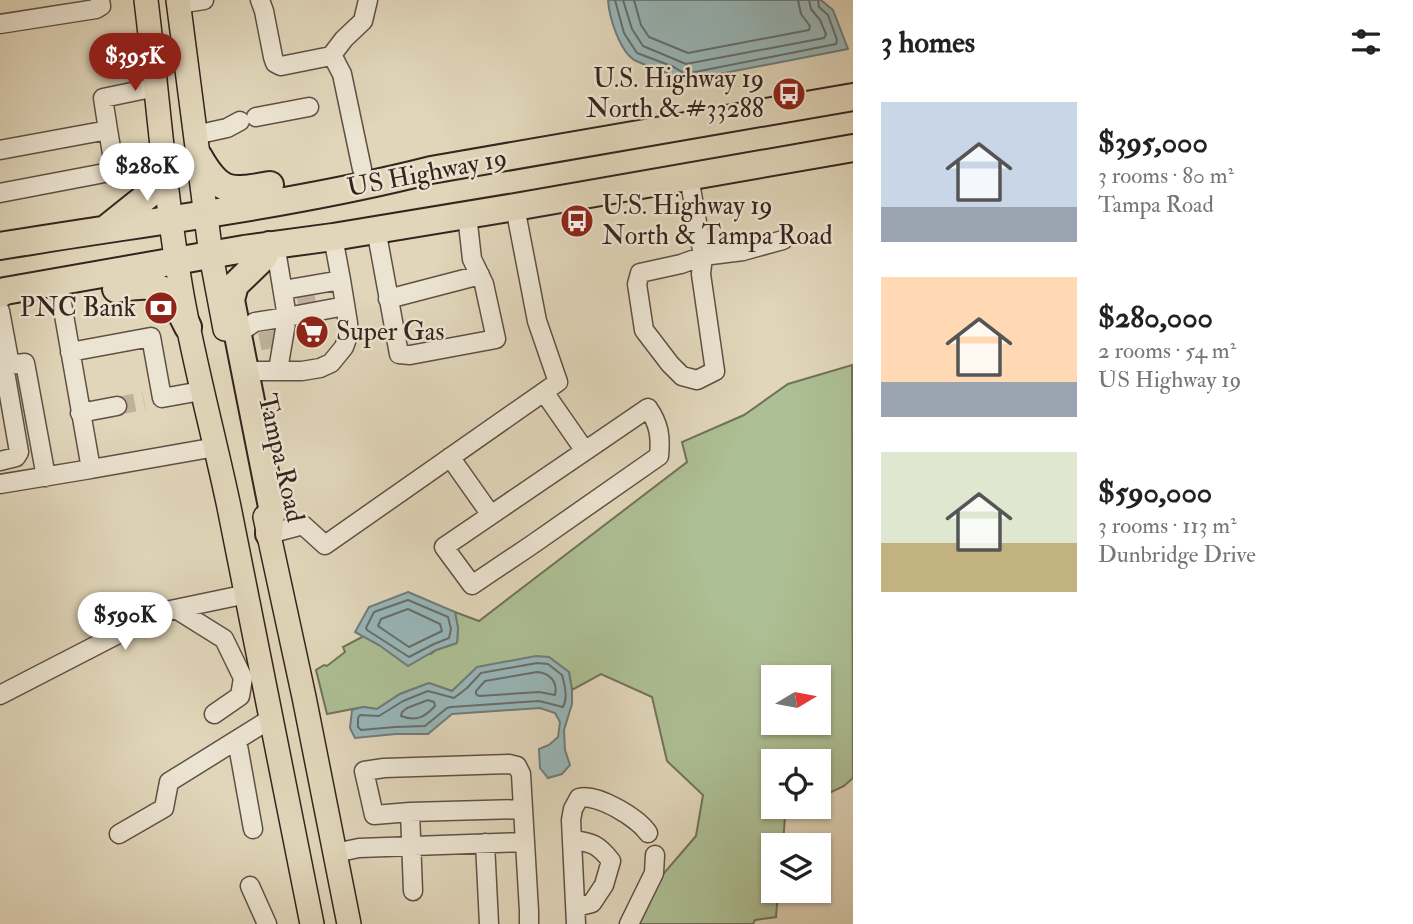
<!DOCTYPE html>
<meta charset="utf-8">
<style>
:root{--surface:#fff;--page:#f2f2f2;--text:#222;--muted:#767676;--accent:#8f2418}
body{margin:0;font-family:"IM FELL Double Pica",serif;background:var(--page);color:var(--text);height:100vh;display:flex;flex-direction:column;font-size:26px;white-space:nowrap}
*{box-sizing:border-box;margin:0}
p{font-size:23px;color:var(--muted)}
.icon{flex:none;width:38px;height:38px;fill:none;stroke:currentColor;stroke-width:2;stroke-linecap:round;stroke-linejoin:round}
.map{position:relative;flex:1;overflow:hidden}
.panel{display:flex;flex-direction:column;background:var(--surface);width:560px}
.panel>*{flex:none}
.needle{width:46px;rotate:80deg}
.controls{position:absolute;left:761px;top:665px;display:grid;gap:14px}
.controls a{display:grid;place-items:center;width:70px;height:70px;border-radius:0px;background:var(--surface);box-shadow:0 2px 5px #0004;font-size:35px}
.price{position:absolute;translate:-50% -60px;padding:0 16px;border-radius:24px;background:#fff;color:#222;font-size:23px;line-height:46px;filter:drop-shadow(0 2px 4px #0008)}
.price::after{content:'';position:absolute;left:50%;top:42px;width:21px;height:16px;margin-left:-10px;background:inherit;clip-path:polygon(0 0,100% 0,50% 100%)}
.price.active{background:var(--accent);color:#fff}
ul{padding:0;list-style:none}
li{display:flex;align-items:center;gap:21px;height:175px;padding:0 28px}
li span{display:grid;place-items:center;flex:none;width:196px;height:140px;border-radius:0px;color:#555}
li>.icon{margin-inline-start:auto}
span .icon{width:84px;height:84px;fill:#fffc;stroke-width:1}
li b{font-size:30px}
h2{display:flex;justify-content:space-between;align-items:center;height:84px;padding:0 28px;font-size:30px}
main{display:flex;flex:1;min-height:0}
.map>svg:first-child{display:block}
</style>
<main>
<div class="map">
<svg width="853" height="924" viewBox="0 0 853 924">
<rect width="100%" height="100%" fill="#e1d6ba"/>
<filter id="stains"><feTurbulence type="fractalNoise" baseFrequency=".00286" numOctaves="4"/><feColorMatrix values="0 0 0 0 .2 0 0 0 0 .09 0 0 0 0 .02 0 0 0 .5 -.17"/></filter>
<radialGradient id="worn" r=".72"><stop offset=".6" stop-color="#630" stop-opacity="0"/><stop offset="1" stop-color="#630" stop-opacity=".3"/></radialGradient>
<!-- green -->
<path fill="#adbf94" stroke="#717259" stroke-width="2" fill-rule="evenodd" d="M852,365l1,413 -9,8 -25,12v-37h-45v46h28l-17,9 -2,29h-9v46h4l-2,26 -21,3 -2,4h-124l17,-30 50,-58 7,-41 -36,-34 -15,-64 -51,-23 -29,16 -3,-18 -106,10 -11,9 -23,-8 -29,11 -23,15 -14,-2 -36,7 -11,-44 8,-5 3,1 18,-14 -2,-5 21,-11 15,9 52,9 5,-4 21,-7 1,-15 -3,-16 24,9 208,-159 -5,-20 62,-27 44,-31zM774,677h45v46h-45z"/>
<!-- water -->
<path fill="#98b7b9" stroke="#707c7b" stroke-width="2" d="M608,0h213l12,10 15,39 -165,32c-15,-9 -31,-13 -47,-20 -16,-8 -27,-44 -28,-61z
M408,592l47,20 3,16 -1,15 -21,7 -28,16 -29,-21 -24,-13 14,-25z
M536,656l13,1 20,15 3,18v14l-8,26 1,20 5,15 -8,9 -14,4 -8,-10 -1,-19 10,-4 9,-8 2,-15 -5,-9 -15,-5 -88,6 -24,20h-32l-41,4 -5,-10 2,-18 11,-3 14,2 23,-15 29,-11 23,8 25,-24z"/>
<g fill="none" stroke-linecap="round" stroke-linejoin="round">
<!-- shore -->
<path stroke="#666e6c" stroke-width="2" d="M615,0l9,33 13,20 37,14 11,7 151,-30 1,-4 -9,-25 -9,-8 -1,-7
M623,0l9,29 11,17 43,18 138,-26 2,-4 -6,-14 -9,-11 -2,-9
M634,0l7,25 8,12 39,16 121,-23 1,-4 -9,-12 -3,-14
M408,600l40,17 3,12 -2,9 -15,6 -25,13 -42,-27 -1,-2 8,-16z
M408,609l32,15 2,7 -33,16 -31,-21 3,-7z
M537,663l11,1 14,11c3,11 6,23 1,32l-24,-6 -88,6 -4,1 -22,18 -30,1 -34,3 -3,-3v-9l2,-3 19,1 24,-15 25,-10 26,7 13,-10 14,-15z
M537,672c13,1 21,10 18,23l-16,-3 -60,4 -3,-2v-3l9,-10z
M428,700l6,2 1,4c-10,11 -19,16 -34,10l1,-4 5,-4z"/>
<!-- minor-tunnel -->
<path stroke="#bfb29b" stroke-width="18" stroke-dasharray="18 9" stroke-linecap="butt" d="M305,292l3,16
M267,331l4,21
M117,406l27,-5"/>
<defs>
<path id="minor" d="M260,0l4,11 9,46 2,6 6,3 50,-10 13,-17 19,-18 5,-21
M179,4l25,-4
M0,24l96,-15 5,-3 -1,-6
M332,55l10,19 20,95
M256,117l53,-10
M195,135l32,-7 13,-7
M0,150l108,-20 -5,-32 53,-11
M689,177l14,79 -22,8 -41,9 -3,11 7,46 26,34 12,12 15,4 18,-9 -14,-97 2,-18 40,-5 40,-11
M0,193l115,-22 -7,-41
M376,229l23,125 11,1 86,-16 -12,-55 -12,-25 -5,-44
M283,290l58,-10 -8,-43
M388,299l92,-24
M0,311l10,54
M237,331l6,-1 12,-8 32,-5 -12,-73
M70,352l81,-15 11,61 39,-7
M0,366l25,-3 21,114
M278,370l9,-53 58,-11
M245,373l7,-2h50l18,-3 11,-5 13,-16 4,-11v-13l-7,-43
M544,392l41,59 63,-43c11,16 13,28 11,48l-126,88 -61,41 -28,-38 141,-96
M80,413l37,-7
M450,457l41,58
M0,461l16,-4 3,-5 -15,-86
M91,469l125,-22
M0,484l91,-15 -30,-171
M269,534l34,-9 22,20 233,-163 -21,-61 -22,-114
M176,609l48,30 19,39 -3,18 -26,18
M0,695l161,-83 86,-18
M237,740l16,89
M523,809l-113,3 -36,3 -10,-44 20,-3 125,-4 8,2 4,8 8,137v13
M410,812l3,79
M119,834l45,-26 5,-26 103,-64
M572,840c20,2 27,5 39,21l-7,24 -12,18 -16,4
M485,843l4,81
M335,853l24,-5 166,-6
M250,886l17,38
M576,924l-5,-104 2,-11 6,-11c18,-5 59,20 69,35
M629,924l25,-51 1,-18"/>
<path id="major" d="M146,0c12,98 19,197 36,295 13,72 32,141 47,212 29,139 56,278 83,417
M178,0l33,255 14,74
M265,517l39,180 45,227"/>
<path id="highway" d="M199,157c21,37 31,35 71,28
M107,228l45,-36 13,-21
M269,245l-5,12 -29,28 -4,15 41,207 -3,27
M0,246c144,-24 289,-40 431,-76l422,-73
M116,289c46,-8 51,-4 72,38
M0,294l5,-3 239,-42 89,-12 182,-30 338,-59"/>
</defs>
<!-- minor casing -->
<use href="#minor" stroke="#605045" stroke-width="21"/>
<!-- major casing -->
<use href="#major" stroke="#35241e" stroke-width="26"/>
<!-- highway casing -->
<use href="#highway" stroke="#35241e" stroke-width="30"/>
<!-- minor -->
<use href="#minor" stroke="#ece4d2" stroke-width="18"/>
<!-- major -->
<use href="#major" stroke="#e1d6ba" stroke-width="23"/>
<!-- highway -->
<use href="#highway" stroke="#e1d6ba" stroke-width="26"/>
</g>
<!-- icons -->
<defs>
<symbol id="bus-disc" viewBox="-11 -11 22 22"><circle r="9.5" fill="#8f2418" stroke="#ece4d2"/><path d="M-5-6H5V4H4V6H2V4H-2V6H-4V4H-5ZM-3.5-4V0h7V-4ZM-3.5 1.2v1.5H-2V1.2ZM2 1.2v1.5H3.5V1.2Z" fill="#fff"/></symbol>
<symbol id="bank-disc" viewBox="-11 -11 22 22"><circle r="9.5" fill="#8f2418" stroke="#ece4d2"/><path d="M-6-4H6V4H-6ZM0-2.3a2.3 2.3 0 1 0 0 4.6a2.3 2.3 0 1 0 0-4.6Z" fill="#fff"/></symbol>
<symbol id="supermarket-disc" viewBox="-11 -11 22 22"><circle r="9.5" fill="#8f2418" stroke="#ece4d2"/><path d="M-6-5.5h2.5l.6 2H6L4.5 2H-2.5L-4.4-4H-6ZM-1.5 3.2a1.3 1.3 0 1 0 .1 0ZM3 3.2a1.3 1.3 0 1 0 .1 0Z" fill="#fff"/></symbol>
</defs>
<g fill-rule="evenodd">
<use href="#bus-disc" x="770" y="75" width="38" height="38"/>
<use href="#bus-disc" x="558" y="202" width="38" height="38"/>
<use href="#bank-disc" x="142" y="289" width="38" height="38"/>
<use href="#supermarket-disc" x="293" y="313" width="38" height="38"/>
</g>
<g text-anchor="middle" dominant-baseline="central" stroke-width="5" stroke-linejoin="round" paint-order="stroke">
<!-- poi labels -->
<g font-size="26" fill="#35241e" stroke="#ece4d2" text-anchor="end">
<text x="764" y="79">U.S. Highway 19<tspan x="764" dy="30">North &amp; #33288</tspan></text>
<text x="602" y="206" text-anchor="start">U.S. Highway 19<tspan x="602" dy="30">North &amp; Tampa Road</tspan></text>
<text x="136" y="308">PNC Bank</text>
<text x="336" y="332" text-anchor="start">Super Gas</text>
</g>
<!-- street labels -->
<g font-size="26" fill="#35241e" stroke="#ece4d2">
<text transform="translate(427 173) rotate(-11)">US Highway 19</text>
<text transform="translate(281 458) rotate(77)">Tampa Road</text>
</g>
</g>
<rect width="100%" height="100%" filter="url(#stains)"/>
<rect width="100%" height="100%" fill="url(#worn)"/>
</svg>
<div class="controls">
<a><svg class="needle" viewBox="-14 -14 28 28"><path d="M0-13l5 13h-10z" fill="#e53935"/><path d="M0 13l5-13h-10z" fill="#767676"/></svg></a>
<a><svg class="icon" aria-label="locate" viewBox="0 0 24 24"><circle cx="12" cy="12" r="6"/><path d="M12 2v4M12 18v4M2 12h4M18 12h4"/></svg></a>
<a><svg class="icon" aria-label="layers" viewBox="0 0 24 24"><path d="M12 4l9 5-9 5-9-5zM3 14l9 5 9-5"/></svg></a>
</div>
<b class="price active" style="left:135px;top:93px">$395K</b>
<b class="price" style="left:147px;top:203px">$280K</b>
<b class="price" style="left:125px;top:652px">$590K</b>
</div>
<section class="panel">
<h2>3 homes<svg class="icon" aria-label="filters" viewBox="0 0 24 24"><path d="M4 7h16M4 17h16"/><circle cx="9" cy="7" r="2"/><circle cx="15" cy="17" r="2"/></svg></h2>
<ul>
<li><span style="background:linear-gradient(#c9d6e8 75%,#9aa5b1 0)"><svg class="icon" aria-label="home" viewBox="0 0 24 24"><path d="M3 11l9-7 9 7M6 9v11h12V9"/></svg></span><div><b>$395,000</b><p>3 rooms · 80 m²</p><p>Tampa Road</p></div></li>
<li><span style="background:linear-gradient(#ffd9b3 75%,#9aa5b1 0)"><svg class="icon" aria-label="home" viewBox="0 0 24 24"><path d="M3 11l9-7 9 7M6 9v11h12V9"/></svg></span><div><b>$280,000</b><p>2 rooms · 54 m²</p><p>US Highway 19</p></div></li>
<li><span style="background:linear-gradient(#dfe7d0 65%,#c2b280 0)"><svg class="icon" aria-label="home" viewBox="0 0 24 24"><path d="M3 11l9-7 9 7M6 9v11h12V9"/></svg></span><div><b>$590,000</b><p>3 rooms · 113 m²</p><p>Dunbridge Drive</p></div></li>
</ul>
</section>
</main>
